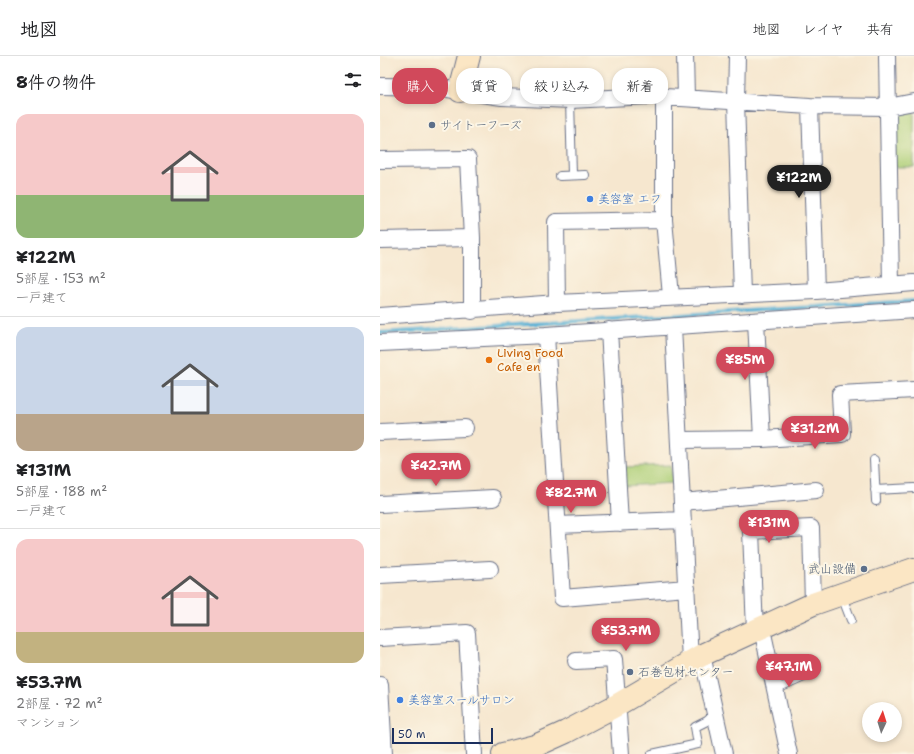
<!DOCTYPE html>
<html lang="ja">
<meta charset="utf-8">
<style>
:root{--surface:#fff;--page:#f6f6f6;--text:#202124;--muted:#757577;--line:#e0e0e0;--accent:#d1495b}
body{margin:0;font-family:"Shantell Sans","Klee One",sans-serif;background:var(--page);color:var(--text);height:100vh;display:flex;flex-direction:column;font-size:15px;white-space:nowrap}
*{box-sizing:border-box;margin:0}
p{font-size:13px;color:var(--muted)}
.icon{flex:none;width:22px;height:22px;fill:none;stroke:currentColor;stroke-width:2;stroke-linecap:round;stroke-linejoin:round}
.map{position:relative;flex:1;overflow:hidden}
.side{display:flex;flex-direction:column;background:var(--surface);width:380px}
.side>*{flex:none}
.top-card{position:absolute;left:12px;top:12px;width:380px;height:36px;display:flex;gap:8px}
.needle{width:26px;rotate:4deg}
.fabs{position:absolute;left:482px;top:646px;display:grid;gap:8px}
.fabs a{display:grid;place-items:center;width:40px;height:40px;border-radius:50%;background:var(--surface);box-shadow:0 2px 6px #0003;font-size:20px}
.scale{position:absolute;left:12px;bottom:10px;width:101px;box-sizing:border-box;padding-left:4px;border:2px solid #1b2f5e;border-top:0;font-size:11px;line-height:14px;white-space:nowrap;color:#1b2f5e;-webkit-text-stroke:3px #fcf5e5;paint-order:stroke}
.price{position:absolute;translate:-50% -34px;padding:0 9px;border-radius:14px;background:var(--accent);color:#fff;font-size:13px;line-height:26px;filter:drop-shadow(0 1px 2px #0008)}
.price::after{content:'';position:absolute;left:50%;top:24px;width:12px;height:9px;margin-left:-6px;background:inherit;clip-path:polygon(0 0,100% 0,50% 100%)}
.price.selected{background:#222;color:#fff}
ul{padding:0;list-style:none}
li{display:grid;align-content:center;gap:8px;height:212px;padding:0 16px}
li+li{border-top:1px solid var(--line)}
li span{display:grid;place-items:center;height:124px;border-radius:12px;color:#555}
li>.icon{margin-inline-start:auto}
span .icon{width:72px;height:72px;fill:#fffc;stroke-width:1}
li b{font-size:17px}
h2{display:flex;justify-content:space-between;align-items:center;height:48px;padding:0 16px;font-size:17px}
.chip{padding:0 14px;border-radius:16px;background:var(--surface);box-shadow:0 2px 6px #0003;font-size:14px;line-height:36px}
.chip.selected{background:var(--accent);color:#fff}
header{display:flex;align-items:center;gap:24px;box-sizing:border-box;height:56px;padding:0 20px;background:var(--surface);border-bottom:1px solid var(--line)}
header strong{font-size:19px}
nav{display:flex;gap:22px;margin-inline-start:auto;font-size:14px}
main{display:flex;flex:1;min-height:0}
.map>svg:first-child{display:block}
</style>
<header>
<strong>地図</strong>
<nav><a>地図</a><a>レイヤ</a><a>共有</a></nav>
</header>
<main>
<section class="side">
<h2>8件の物件<svg class="icon" aria-label="filters" viewBox="0 0 24 24"><path d="M4 7h16M4 17h16"/><circle cx="9" cy="7" r="2"/><circle cx="15" cy="17" r="2"/></svg></h2>
<ul>
<li><span style="background:linear-gradient(#f6c9c9 65%,#8fb573 0)"><svg class="icon" aria-label="home" viewBox="0 0 24 24"><path d="M3 11l9-7 9 7M6 9v11h12V9"/></svg></span><div><b>¥122M</b><p>5部屋 · 153 m²</p><p>一戸建て</p></div></li>
<li><span style="background:linear-gradient(#c9d6e8 70%,#b9a48a 0)"><svg class="icon" aria-label="home" viewBox="0 0 24 24"><path d="M3 11l9-7 9 7M6 9v11h12V9"/></svg></span><div><b>¥131M</b><p>5部屋 · 188 m²</p><p>一戸建て</p></div></li>
<li><span style="background:linear-gradient(#f6c9c9 75%,#c2b280 0)"><svg class="icon" aria-label="home" viewBox="0 0 24 24"><path d="M3 11l9-7 9 7M6 9v11h12V9"/></svg></span><div><b>¥53.7M</b><p>2部屋 · 72 m²</p><p>マンション</p></div></li>
</ul>
</section>
<div class="map">
<svg width="534" height="698" viewBox="0 0 534 698">
<rect width="100%" height="100%" fill="#fcf5e5"/>
<filter id="ink" filterUnits="userSpaceOnUse"><feTurbulence type="fractalNoise" baseFrequency=".025" numOctaves="2"/><feDisplacementMap in="SourceGraphic" scale="8" xChannelSelector="R" yChannelSelector="G"/><feConvolveMatrix kernelMatrix="1 2 1 2 8 2 1 2 1" color-interpolation-filters="sRGB"/></filter>
<filter id="wash" filterUnits="userSpaceOnUse"><feTurbulence type="fractalNoise" baseFrequency=".012" numOctaves="4" result="noise"/><feDisplacementMap in="SourceGraphic" scale="16" xChannelSelector="R" yChannelSelector="G"/><feGaussianBlur stdDeviation="0.9" result="paint"/><feColorMatrix in="noise" values="0 0 0 0 0 0 0 0 0 0 0 0 0 0 0 0 0 1.4 0 .05"/><feComposite in="paint" operator="in"/></filter>
<g filter="url(#wash)">
<rect width="100%" height="100%" fill="#f6e7cf"/>
<!-- green -->
<path fill="#adcf77" stroke="#647f6a" d="M534,56v55h-21l-1,-47 6,-5z
M291,409l2,18 -49,3 -1,-19z"/>
<g fill="none" stroke-linecap="round" stroke-linejoin="round">
<!-- stream -->
<path stroke="#58b1d5" stroke-width="4" d="M0,277l534,-32"/>
</g>
</g>
<g filter="url(#ink)">
<g fill="none" stroke-linecap="round" stroke-linejoin="round">
<defs>
<path id="lane" d="M190,44l2,75
M180,120l25,-1
M494,404l2,41
M495,434l39,-2
M461,538l10,26
M395,634l29,-13
M272,698l46,-10 -3,-17 12,-6 9,-8"/>
<path id="street" d="M305,0l1,41
M357,0l-1,44 6,195
M507,0l4,229
M0,30l54,1 68,10 68,3 79,-4 161,10 78,1 26,-5
M284,40v124l7,76
M430,50l6,185
M0,104l88,-1 4,79v73
M0,184l92,-2
M177,247l-1,-81 108,-2
M0,260l177,-13 259,-12 98,-8
M376,265l6,118
M293,271l17,334
M229,274l11,193
M166,279l16,263 125,-10
M0,287l166,-8 368,-25
M0,376l85,-4
M299,384l83,-1 80,-5 -2,-40 74,-4
M302,446l134,-12
M0,448l113,-6
M178,469l125,-5
M0,519l110,-6
M382,573l27,125
M375,575l-4,-100 60,-3 2,76
M0,582l87,-5 7,121
M322,599l22,99
M196,605l38,-2 7,95
M0,629l4,69"/>
<path id="secondary" d="M80,35l9,-35
M123,698l32,-8 31,-14 51,-27 85,-50 111,-51 101,-35"/>
</defs>
<!-- lane casing -->
<use href="#lane" stroke="#686f86" stroke-width="10"/>
<!-- street casing -->
<use href="#street" stroke="#686f86" stroke-width="18"/>
<!-- secondary casing -->
<use href="#secondary" stroke="#686f86" stroke-width="24"/>
<!-- lane -->
<use href="#lane" stroke="#fff" stroke-width="8"/>
<!-- street -->
<use href="#street" stroke="#fff" stroke-width="16"/>
<!-- secondary -->
<use href="#secondary" stroke="#fbe6c4" stroke-width="22"/>
</g>
</g>
<!-- markers -->
<g fill="#5c6f8a" stroke="#fcf5e5" stroke-width="1.5">
<circle cx="52" cy="69" r="4"/>
<circle cx="484" cy="513" r="4"/>
<circle cx="250" cy="616" r="4"/>
</g>
<g fill="#3f7fe0" stroke="#fcf5e5" stroke-width="1.5">
<circle cx="210" cy="143" r="4"/>
<circle cx="20" cy="644" r="4"/>
</g>
<circle fill="#e8710a" stroke="#fcf5e5" stroke-width="1.5" cx="109" cy="304" r="4"/>
<g text-anchor="middle" dominant-baseline="central" stroke-width="4" stroke-linejoin="round" paint-order="stroke">
<!-- service labels -->
<g font-size="12" fill="#4e5e75" stroke="#fcf5e5" text-anchor="start">
<text x="60" y="69">サイトーフーズ</text>
<text x="476" y="513" text-anchor="end">武山設備</text>
<text x="258" y="616">石巻包材センター</text>
</g>
<!-- shop labels -->
<g font-size="12" fill="#366cbe" stroke="#fcf5e5" text-anchor="start">
<text x="218" y="143">美容室 エフ</text>
<text x="28" y="644">美容室スールサロン</text>
</g>
<!-- food labels -->
<g font-size="12" fill="#c56008" stroke="#fcf5e5" text-anchor="start">
<text x="117" y="297">Living Food<tspan x="117" dy="14">Cafe en</tspan></text>
</g>
</g>
</svg>
<div class="fabs">
<a><svg class="needle" viewBox="-14 -14 28 28"><path d="M0-13l5 13h-10z" fill="#e53935"/><path d="M0 13l5-13h-10z" fill="#757577"/></svg></a>
</div>
<div class="scale">50 m</div>
<b class="price selected" style="left:419px;top:143px">¥122M</b>
<b class="price" style="left:365px;top:325px">¥85M</b>
<b class="price" style="left:435px;top:394px">¥31.2M</b>
<b class="price" style="left:56px;top:431px">¥42.7M</b>
<b class="price" style="left:191px;top:458px">¥82.7M</b>
<b class="price" style="left:389px;top:488px">¥131M</b>
<b class="price" style="left:246px;top:596px">¥53.7M</b>
<b class="price" style="left:409px;top:632px">¥47.1M</b>
<div class="top-card">
<a class="chip selected">購入</a>
<a class="chip">賃貸</a>
<a class="chip">絞り込み</a>
<a class="chip">新着</a>
</div>
</div>
</main>
